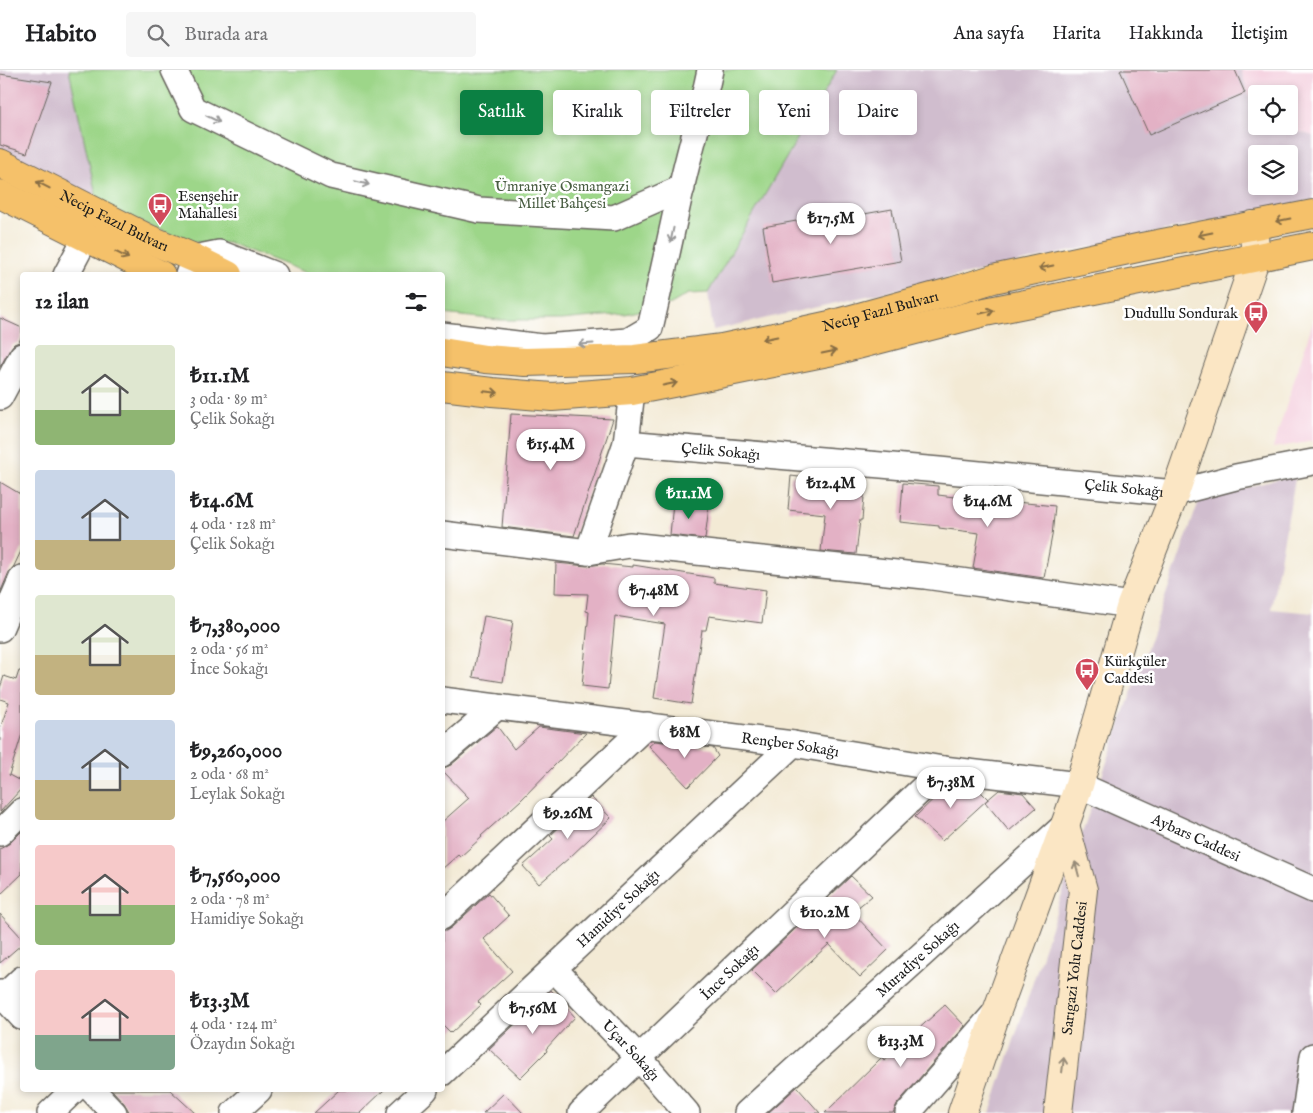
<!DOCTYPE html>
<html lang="tr">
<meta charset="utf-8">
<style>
:root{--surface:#fff;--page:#f6f6f6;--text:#202124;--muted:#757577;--line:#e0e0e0;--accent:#0b8043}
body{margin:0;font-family:"IM FELL English",serif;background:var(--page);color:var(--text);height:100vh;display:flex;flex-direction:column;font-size:19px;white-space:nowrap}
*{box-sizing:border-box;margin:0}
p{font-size:16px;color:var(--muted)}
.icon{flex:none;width:28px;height:28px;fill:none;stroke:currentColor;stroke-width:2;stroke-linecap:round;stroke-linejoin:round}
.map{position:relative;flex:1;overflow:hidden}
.sheet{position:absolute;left:20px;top:202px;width:425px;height:820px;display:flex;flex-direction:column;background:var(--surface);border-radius:5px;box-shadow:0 2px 8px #0003}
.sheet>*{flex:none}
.guide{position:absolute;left:460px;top:20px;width:475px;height:45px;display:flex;gap:10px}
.fabs{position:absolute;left:1248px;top:15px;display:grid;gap:10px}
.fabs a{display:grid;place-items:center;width:50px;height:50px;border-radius:5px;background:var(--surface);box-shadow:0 2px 8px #0003;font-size:25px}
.price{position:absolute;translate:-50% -42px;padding:0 11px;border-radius:18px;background:#fff;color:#222;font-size:16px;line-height:32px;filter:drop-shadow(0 1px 2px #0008)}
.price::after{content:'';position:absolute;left:50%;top:30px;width:15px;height:11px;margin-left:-8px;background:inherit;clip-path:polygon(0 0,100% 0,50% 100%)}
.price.active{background:var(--accent);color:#fff}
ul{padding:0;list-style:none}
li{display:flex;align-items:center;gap:15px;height:125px;padding:0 15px}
li span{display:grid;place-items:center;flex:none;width:140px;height:100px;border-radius:5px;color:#555}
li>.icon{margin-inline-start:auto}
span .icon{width:60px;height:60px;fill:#fffc;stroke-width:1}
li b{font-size:21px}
h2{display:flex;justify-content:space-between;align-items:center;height:60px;padding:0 15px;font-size:21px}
.pill{padding:0 18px;border-radius:5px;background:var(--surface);box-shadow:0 2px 8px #0003;font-size:18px;line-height:45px}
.pill.active{background:var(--accent);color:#fff}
header{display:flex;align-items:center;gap:30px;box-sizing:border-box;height:70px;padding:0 25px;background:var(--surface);border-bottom:1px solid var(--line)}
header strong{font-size:24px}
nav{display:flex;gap:28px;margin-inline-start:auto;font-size:18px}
.search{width:350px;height:45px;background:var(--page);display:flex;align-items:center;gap:12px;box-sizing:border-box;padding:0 18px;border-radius:5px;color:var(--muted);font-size:19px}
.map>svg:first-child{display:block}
</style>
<header>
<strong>Habito</strong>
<div class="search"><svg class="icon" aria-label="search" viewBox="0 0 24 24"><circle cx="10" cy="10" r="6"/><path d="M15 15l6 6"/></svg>Burada ara</div>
<nav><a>Ana sayfa</a><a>Harita</a><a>Hakkında</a><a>İletişim</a></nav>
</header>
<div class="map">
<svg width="1313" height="1043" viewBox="0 0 1313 1043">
<rect width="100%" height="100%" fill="#fff"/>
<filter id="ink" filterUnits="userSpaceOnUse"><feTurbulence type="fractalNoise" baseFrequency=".02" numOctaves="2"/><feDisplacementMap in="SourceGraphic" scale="10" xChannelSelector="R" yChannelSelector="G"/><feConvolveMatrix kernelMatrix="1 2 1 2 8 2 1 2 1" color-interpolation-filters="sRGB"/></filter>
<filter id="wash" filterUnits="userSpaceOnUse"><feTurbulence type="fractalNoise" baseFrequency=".0096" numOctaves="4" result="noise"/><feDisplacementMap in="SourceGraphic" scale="20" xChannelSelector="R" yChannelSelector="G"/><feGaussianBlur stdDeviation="1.12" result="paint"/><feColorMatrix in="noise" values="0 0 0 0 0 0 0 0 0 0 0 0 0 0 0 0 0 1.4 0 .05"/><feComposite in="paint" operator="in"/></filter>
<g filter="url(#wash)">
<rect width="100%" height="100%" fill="#f3ead5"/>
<!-- built -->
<path fill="#f4cfde" d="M1241,0h72v66l-34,-10h10v-32h-33v25z
M1313,251v120l-40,7z"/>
<!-- industrial -->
<path fill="#d0bdce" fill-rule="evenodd" d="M0,0h69l29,134 -98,-46z
M837,0h404l15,50v6h23l34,10v64l-128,26 -472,104 -5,-37zM1256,84h33v32h-33z
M1296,404l-25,135 42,4v500h-323l94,-286 115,-326z"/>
<!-- green -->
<path fill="#9dd689" stroke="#5c7952" d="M69,0h768l-129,223 -20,1 -17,10 -46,10 -64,6h-62l-56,-6 -1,-39h-130l-83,-32 -41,-1 -90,-38z"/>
<g id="blocks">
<!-- building -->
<path fill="#e3b1c5" d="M1120,0h115l10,23 -96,42z
M0,4l52,8 -25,71 -27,-8z
M892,139l9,52 -129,22 -9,-56 89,-16 1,5z
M0,248l22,10v7l-3,7 -5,2 -4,5 -10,18z
M511,344l102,5 -39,117 -72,-9z
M791,406l32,4v1l42,4 -3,35h-2l-4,34 -35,-3 4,-37 -37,-4z
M0,412l22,13v54l-8,17 -5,6 -9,21z
M903,413l35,3v9l49,6v-2l68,7 -3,30 -8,42 -71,-10 6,-35 -40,-5v-2l-39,-4z
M673,432l36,4 -4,33 -35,-4z
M556,493l31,3 15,-2 31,3v-2l81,13v5l52,7 -4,33 -53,-7 -3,14h-4l-11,74 -37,-6 11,-74 -50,-8 -7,73 -26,-3 7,-74 -3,-1 2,-17 -33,-1z
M484,546l29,5 -10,61 -30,-5z
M19,601h3v63l-13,41 13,7v6l-22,24v-83l9,-27 -9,-3v-11l4,-12 12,4z
M497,656l17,23 25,-22 47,6 -65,67 -40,36 1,1 -22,20 -2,-2 -16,14v-47l27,-24 -27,-28v-2l9,-3z
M655,671l58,7 5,8 -30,31 -39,-41z
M949,714l28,4 11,11 -46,42 -27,-24z
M999,720l24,3 13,15 -27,23 -24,-29z
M591,727l20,21 -42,40 -30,26 -16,-18 30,-27 -3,-3z
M22,761v43l-22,21v-46l10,-6z
M851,806l21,20 -20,16 36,38 -28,27 -31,-33 -53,50 -24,-24z
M489,823l20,23 -25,23 28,32 -34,31 3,3 -30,28 -9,-9v-93h4l6,-4z
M0,844l22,24v6l-22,19z
M551,920l24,27 -29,32 1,2 -27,27 -31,-29z
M945,935l20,21 -68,78 -4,9h-68l57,-56 2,3z
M797,1017l23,26h-52z
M112,1020h58l25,23h-65l-6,-10z
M339,1020h45l-24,23h-46z
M504,1023l19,20h-40z"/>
</g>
</g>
<g filter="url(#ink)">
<use href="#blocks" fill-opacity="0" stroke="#67645d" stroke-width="1"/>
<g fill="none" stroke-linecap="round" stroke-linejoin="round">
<defs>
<g id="street">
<path d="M174,0l19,39 138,67 148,34 135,8 68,-30"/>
<path d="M66,205l20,-38"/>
<path d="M188,205l6,-17 25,-5 56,22"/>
<path d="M442,265l100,12 86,-6 22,-13c11,-46 21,-93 31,-139 9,-40 21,-79 29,-119"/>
<path d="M0,327l22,-41"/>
<path id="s1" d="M626,373l313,27 236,23 61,-16 77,-15"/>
<path d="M442,464l146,18 41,-7 296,31 206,29"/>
<path d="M588,482l38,-109 6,-52"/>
<path d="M0,559l22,-51"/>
<path id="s2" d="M442,630l351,44 150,25 136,16 234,105"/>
<path d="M442,684l55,-47"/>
<path d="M0,763l22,-22"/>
<path d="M442,847l205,-192"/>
<path id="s3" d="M554,899l85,89 48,55"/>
<path d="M0,923l22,24"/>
<path d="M0,930l22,-21"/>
<path id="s4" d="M442,1003l351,-329"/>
<path d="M92,1020l22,23"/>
<path d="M50,1043l24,-23"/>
<path d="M234,1043l25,-23"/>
<path d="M400,1043l25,-23"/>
<path id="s5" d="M581,1043l362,-344"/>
<path id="s6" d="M747,1043l318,-288"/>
<path d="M908,1043l87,-100"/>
<path d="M1305,1043l8,-57"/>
</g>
<g id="secondary">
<path d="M962,1043l35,-102 68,-186 14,-40 52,-180 44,-112 81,-236 -3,-32"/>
<path id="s7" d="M1058,1043l25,-223 -18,-65"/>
</g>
<g id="primary">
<path id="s8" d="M0,93l149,76 45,19 34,17"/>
<path d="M0,124l161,81"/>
<path id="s9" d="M442,282l43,7 40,3 110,-3 87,-11 108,-23 124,-34 39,-12 149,-32 171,-33"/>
<path d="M442,316l50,6 60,5 80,-6 97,-19 109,-22 147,-38 328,-66"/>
</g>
</defs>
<!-- street casing -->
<use href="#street" stroke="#67645d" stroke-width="28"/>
<!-- secondary casing -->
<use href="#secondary" stroke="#67645d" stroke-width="30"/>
<!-- primary casing -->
<use href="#primary" stroke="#67645d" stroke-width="30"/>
<!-- street -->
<use href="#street" stroke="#fff" stroke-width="25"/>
<!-- secondary -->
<use href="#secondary" stroke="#fbe6c4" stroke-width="28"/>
<!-- primary -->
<use href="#primary" stroke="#f5c16b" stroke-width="28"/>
</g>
<!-- one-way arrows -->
<defs><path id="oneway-shaft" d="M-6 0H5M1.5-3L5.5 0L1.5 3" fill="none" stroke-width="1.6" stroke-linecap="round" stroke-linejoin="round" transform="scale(1.25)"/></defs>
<g stroke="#999">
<use href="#oneway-shaft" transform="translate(213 49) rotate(26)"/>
<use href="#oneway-shaft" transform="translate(362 113) rotate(13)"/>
<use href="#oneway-shaft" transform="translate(672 165) rotate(102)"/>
<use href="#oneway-shaft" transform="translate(586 274) rotate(176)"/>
</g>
<g stroke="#886e44">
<use href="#oneway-shaft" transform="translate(43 115) rotate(-153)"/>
<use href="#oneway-shaft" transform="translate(1283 150) rotate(169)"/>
<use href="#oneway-shaft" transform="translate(1205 164) rotate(169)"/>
<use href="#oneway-shaft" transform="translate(122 185) rotate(27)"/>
<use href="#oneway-shaft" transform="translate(1046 197) rotate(168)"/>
<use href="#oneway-shaft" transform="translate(987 242) rotate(-13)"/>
<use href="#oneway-shaft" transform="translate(770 268) rotate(168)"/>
<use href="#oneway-shaft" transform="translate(829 282) rotate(-12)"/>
<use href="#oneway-shaft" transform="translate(670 314) rotate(-11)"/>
<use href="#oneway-shaft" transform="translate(491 322) rotate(6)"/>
</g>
<g stroke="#978b78">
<use href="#oneway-shaft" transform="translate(1077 799) rotate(-105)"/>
<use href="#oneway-shaft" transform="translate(1063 995) rotate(-83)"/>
</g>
</g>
<!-- icons -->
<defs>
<symbol id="bus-pin" viewBox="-11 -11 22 30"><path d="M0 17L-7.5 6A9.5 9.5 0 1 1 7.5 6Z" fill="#d1495b" stroke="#fff"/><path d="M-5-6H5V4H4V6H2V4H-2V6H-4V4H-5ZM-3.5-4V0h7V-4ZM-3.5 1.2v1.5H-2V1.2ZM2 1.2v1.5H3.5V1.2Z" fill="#fff"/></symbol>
</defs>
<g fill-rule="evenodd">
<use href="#bus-pin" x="146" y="121" width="28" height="38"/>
<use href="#bus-pin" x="1242" y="229" width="28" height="38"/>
<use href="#bus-pin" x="1073" y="586" width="28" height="38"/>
</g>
<g text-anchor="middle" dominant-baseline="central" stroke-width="5" stroke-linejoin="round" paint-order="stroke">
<!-- park labels -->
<g font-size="15" fill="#495d42" stroke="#fff">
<text x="562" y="116">Ümraniye Osmangazi<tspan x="562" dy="17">Millet Bahçesi</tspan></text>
</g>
<!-- poi labels -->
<g font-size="15" fill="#1c1c1c" stroke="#fff" text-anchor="start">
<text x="178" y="126">Esenşehir<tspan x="178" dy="17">Mahallesi</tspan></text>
<text x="1238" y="243" text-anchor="end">Dudullu Sondurak</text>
<text x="1104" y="591">Kürkçüler<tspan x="1104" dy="17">Caddesi</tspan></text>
</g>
<!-- street labels -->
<g font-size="15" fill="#1c1c1c" stroke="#fff">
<text stroke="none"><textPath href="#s8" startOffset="128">Necip Fazıl Bulvarı</textPath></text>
<text stroke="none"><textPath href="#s9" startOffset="444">Necip Fazıl Bulvarı</textPath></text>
<text stroke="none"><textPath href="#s1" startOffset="95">Çelik Sokağı</textPath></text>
<text stroke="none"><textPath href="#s1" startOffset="500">Çelik Sokağı</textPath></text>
<text stroke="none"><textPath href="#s2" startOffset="351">Rençber Sokağı</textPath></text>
<text stroke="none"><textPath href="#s2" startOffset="771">Aybars Caddesi</textPath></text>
<text stroke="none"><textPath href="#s4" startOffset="241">Hamidiye Sokağı</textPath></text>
<text stroke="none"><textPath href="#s6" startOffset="230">Muradiye Sokağı</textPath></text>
<text stroke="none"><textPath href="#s7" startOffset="146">Sarıgazi Yolu Caddesi</textPath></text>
<text stroke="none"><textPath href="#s5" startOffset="205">İnce Sokağı</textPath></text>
<text stroke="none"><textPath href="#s3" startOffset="112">Uçar Sokağı</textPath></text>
</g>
</g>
</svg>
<div class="fabs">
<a><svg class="icon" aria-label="locate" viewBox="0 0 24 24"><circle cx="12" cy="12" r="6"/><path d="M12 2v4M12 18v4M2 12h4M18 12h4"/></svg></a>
<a><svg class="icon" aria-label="layers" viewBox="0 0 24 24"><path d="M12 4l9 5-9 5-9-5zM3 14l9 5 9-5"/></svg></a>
</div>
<b class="price" style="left:831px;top:175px">₺17.5M</b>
<b class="price" style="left:551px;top:401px">₺15.4M</b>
<b class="price" style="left:831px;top:440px">₺12.4M</b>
<b class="price active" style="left:689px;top:450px">₺11.1M</b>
<b class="price" style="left:988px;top:458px">₺14.6M</b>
<b class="price" style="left:654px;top:547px">₺7.48M</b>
<b class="price" style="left:685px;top:689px">₺8M</b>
<b class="price" style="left:951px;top:739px">₺7.38M</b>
<b class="price" style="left:568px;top:770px">₺9.26M</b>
<b class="price" style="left:825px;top:869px">₺10.2M</b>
<b class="price" style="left:533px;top:965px">₺7.56M</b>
<b class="price" style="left:901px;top:998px">₺13.3M</b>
<div class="guide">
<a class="pill active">Satılık</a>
<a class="pill">Kiralık</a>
<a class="pill">Filtreler</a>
<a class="pill">Yeni</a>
<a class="pill">Daire</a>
</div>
<section class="sheet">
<h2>12 ilan<svg class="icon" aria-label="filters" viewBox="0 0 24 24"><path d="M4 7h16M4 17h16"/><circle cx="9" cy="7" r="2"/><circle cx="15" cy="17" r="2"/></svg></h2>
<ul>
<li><span style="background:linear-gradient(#dfe7d0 65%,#8fb573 0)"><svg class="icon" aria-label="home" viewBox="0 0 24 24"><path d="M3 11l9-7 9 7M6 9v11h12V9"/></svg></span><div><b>₺11.1M</b><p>3 oda · 89 m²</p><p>Çelik Sokağı</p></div></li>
<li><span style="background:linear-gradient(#c9d6e8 70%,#c2b280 0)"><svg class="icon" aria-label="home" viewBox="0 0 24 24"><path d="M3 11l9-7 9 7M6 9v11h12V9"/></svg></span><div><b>₺14.6M</b><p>4 oda · 128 m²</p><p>Çelik Sokağı</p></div></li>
<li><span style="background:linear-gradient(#dfe7d0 60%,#c2b280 0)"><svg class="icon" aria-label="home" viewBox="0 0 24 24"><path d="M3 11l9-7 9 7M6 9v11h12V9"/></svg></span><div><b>₺7,380,000</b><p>2 oda · 56 m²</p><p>İnce Sokağı</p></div></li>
<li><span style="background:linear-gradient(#c9d6e8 60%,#c2b280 0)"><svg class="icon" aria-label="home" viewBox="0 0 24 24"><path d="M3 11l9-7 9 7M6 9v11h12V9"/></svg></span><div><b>₺9,260,000</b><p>2 oda · 68 m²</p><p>Leylak Sokağı</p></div></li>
<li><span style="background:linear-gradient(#f6c9c9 60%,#8fb573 0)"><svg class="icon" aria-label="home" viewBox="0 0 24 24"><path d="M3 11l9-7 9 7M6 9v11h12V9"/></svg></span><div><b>₺7,560,000</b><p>2 oda · 78 m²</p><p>Hamidiye Sokağı</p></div></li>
<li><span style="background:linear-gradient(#f6c9c9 65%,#7fa58c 0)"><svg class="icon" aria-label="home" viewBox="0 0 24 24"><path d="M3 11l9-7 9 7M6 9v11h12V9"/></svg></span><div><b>₺13.3M</b><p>4 oda · 124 m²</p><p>Özaydın Sokağı</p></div></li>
</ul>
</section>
</div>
